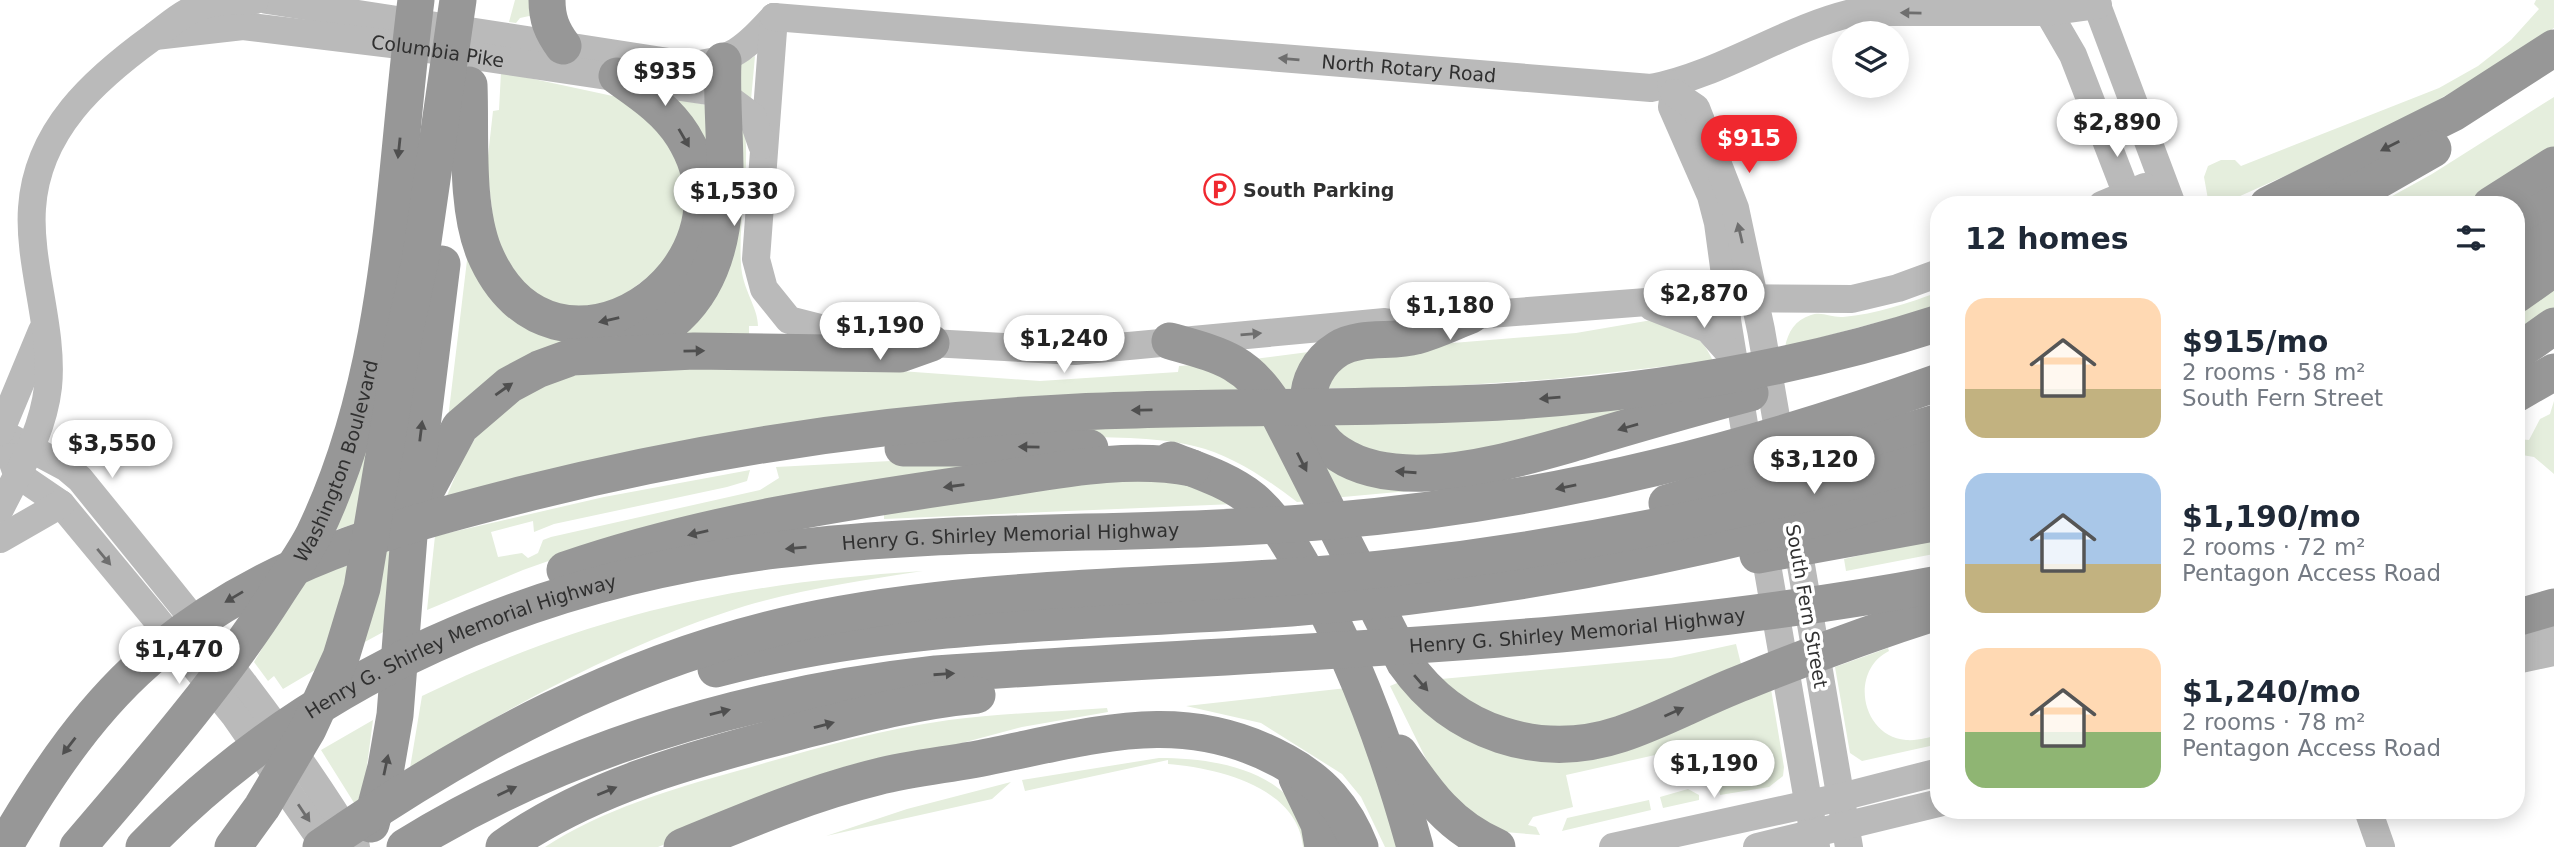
<!DOCTYPE html>
<meta charset="utf-8">
<style>
:root{--surface:#fff;--page:#f2f2f3;--text:#1f2937;--muted:#747a83;--accent:#f0282f}
body{margin:0;font-family:"DejaVu Sans",sans-serif;background:var(--page);color:var(--text);height:100vh;display:flex;flex-direction:column;font-size:26px;white-space:nowrap}
*{box-sizing:border-box;margin:0}
p{font-size:23px;color:var(--muted)}
.icon{flex:none;width:38px;height:38px;fill:none;stroke:currentColor;stroke-width:2;stroke-linecap:round;stroke-linejoin:round}
.map{position:relative;flex:1;overflow:hidden}
.details{position:absolute;left:1930px;top:196px;width:595px;height:623px;display:flex;flex-direction:column;background:var(--surface);border-radius:28px;box-shadow:0 4px 18px #0003}
.details>*{flex:none}
.fabs{position:absolute;left:1832px;top:21px;display:grid;gap:14px}
.fabs a{display:grid;place-items:center;width:77px;height:77px;border-radius:50%;background:var(--surface);box-shadow:0 4px 18px #0003;font-size:35px}
.price{position:absolute;translate:-50% -60px;padding:0 16px;border-radius:24px;background:#fff;color:#222;font-size:23px;line-height:46px;filter:drop-shadow(0 2px 4px #0008)}
.price::after{content:'';position:absolute;left:50%;top:42px;width:21px;height:16px;margin-left:-10px;background:inherit;clip-path:polygon(0 0,100% 0,50% 100%)}
.price.on{background:var(--accent);color:#fff}
ul{padding:0;list-style:none}
li{display:flex;align-items:center;gap:21px;height:175px;padding:0 35px}
li span{display:grid;place-items:center;flex:none;width:196px;height:140px;border-radius:21px;color:#555}
li>.icon{margin-inline-start:auto}
span .icon{width:84px;height:84px;fill:#fffc;stroke-width:1}
li b{font-size:30px}
h2{display:flex;justify-content:space-between;align-items:center;height:84px;padding:0 35px;font-size:30px}
.map>svg:first-child{display:block}
</style>
<div class="map">
<svg width="2554" height="847" viewBox="0 0 2554 847">
<rect width="100%" height="100%" fill="#fff"/>
<!-- green -->
<path fill="#e5eedd" d="M515,0h24l-5,15 -14,3 -4,5 -7,-1z
M2536,0h18v28c-104,73 -218,126 -334,177h-11l-5,-28 4,-11 13,-6h14l6,6 198,-78 39,-22 33,-26 28,-31 -5,-5z
M755,56l-4,44 -12,-10 -1,-24z
M501,72l121,26 48,38 21,54 -12,64 -78,58 -62,-10 -42,-46 -10,-91 6,-54 6,-1z
M667,97l44,9v78z
M2554,97v50l-91,58h-87l56,-31z
M734,118l10,5c7,47 -6,94 -3,141 1,25 17,43 17,62h-9v9l-61,6 -5,-11z
M468,252l107,86 -128,89z
M2554,284v25l-37,26v-27z
M1939,292v14l-154,41c3,-15 10,-27 26,-32 11,-4 21,3 32,2 33,-3 65,-14 96,-25z
M1652,320c30,9 48,11 61,41l-160,18 -188,13 -1,-4h-40l4,-13 39,-25 209,-17z
M1324,350l-21,40h-28l-21,-31z
M1205,364l46,26 -805,108 16,-38 17,-28 57,-47 72,-19 251,2 181,13 138,-9 1,-6z
M2554,401v73l-20,-17 -18,-3 1,-15 12,1 11,-21 10,-5z
M1645,404l-117,43 -147,14 -56,-38z
M371,414l-8,107 -37,12z
M1301,423l108,68 -77,7z
M1269,425l41,76 -13,1c-30,-23 -65,-47 -103,-56 -41,-10 -87,-8 -129,-10l-11,-9z
M948,458h59l-402,83 -82,29 -96,40 8,-74 169,-39 146,-27 -3,11 -20,6 -173,37 -20,8 -1,-11 -42,11 7,25 24,-4 6,5 10,-5 5,-13 8,-3 209,-47 19,-12 -3,-11z
M1168,478l66,26 -350,15v-10l197,-27z
M1939,537v16l-93,18 -2,-12z
M395,550l-10,81 -22,12 22,-91z
M354,564l-27,99 -44,26 -9,-13 -6,5 -14,-19 51,-85z
M923,571c-59,9 -120,18 -178,35 -119,37 -229,97 -335,162l12,-72c169,-82 314,-113 501,-125z
M1736,644l7,28 -120,52 -98,9 -95,-53 241,-22z
M1888,648l1,3c-40,20 -28,85 17,89 12,1 23,-3 33,-5v9l-77,17 -12,-8 -15,-86z
M1402,681l102,71 267,-63 13,78 -1,9 -14,11 -49,8 -1,-6 9,-11v-7l-49,10 -6,-30 -107,24 7,32 -40,10 -5,8 8,2 4,8 -60,-5 -48,-59 -42,-85z
M1347,688l51,159h-13l-24,-50 -19,-23 -81,-51 -75,-17z
M1107,708l1,4 -86,15 -131,35 -157,54 -76,31h-113c57,-37 126,-58 192,-76 69,-20 140,-41 212,-51 52,-7 106,-8 158,-12z
M373,720l-8,61 -9,25 -35,-56z
M1159,758c46,0 108,8 138,49 8,11 12,28 17,40h-11c-5,-60 -86,-79 -135,-83v-4l-143,31 -3,-11z
M1011,782l-19,17 -166,37 81,-27z
M1688,789l11,6v5l-36,8 -3,-11z
M1649,800l2,10 -89,21 5,-13z"/>
<g fill="none" stroke-linecap="round" stroke-linejoin="round">
<!-- secondary -->
<g stroke="#bababa" stroke-width="28">
<path d="M267,0l421,65c43,-2 58,-18 86,-48"/>
<path d="M2041,0l32,55 58,150"/>
<path d="M2095,0l77,205"/>
<path d="M774,17l-18,242 8,30 25,31 47,12 95,11 144,8 310,-29"/>
<path id="s1" d="M774,17l877,71c72,-14 134,-60 205,-76h191l51,-7"/>
<path id="s2" d="M155,36l88,-10 157,19 321,48 31,23 10,29"/>
<path d="M1671,84l3,9 -2,14 39,89 7,27 8,59 1,38 23,141"/>
<path d="M1674,93l22,15 39,100 26,122 21,122"/>
<path d="M2102,205l43,-18"/>
<path d="M1652,307l56,22 25,28"/>
<path d="M1450,317l249,-19 153,1 46,-11 41,-15"/>
<path d="M0,432l67,36 13,11c96,119 197,237 276,368"/>
<path d="M0,432l42,-101"/>
<path d="M11,457l6,17 44,30 92,111 82,101 91,131"/>
<path d="M0,509c20,-40 43,-77 48,-122 6,-57 -20,-123 -16,-179 5,-78 63,-129 121,-171 13,-9 25,-21 39,-27 19,-10 42,-9 63,-10"/>
<path d="M1795,530l54,317"/>
<path d="M1762,536l54,311"/>
<path d="M0,539l61,-35"/>
<path d="M2516,638l38,-9"/>
<path d="M2516,660l38,-8"/>
<path d="M2368,810l13,37"/>
<path d="M1613,847l228,-50 98,-25"/>
<path d="M1757,847l182,-44"/>
</g>
<!-- highway -->
<g stroke="#979797" stroke-width="37">
<path d="M547,0c0,19 5,31 16,46"/>
<path d="M469,85c2,50 -4,120 15,167 68,162 283,19 199,-116 -16,-26 -42,-43 -66,-60"/>
<path d="M2268,205l185,-92 101,-65"/>
<path d="M2335,205l98,-56"/>
<path d="M2491,205l63,-40"/>
<path d="M2516,226l38,-22"/>
<path d="M2516,258l38,-21"/>
<path d="M2516,295l38,-27"/>
<path d="M1471,315c-18,7 -36,16 -55,21 -24,7 -55,-1 -78,13 -40,25 -39,80 1,105 24,16 58,20 87,19 53,-2 105,-18 155,-32 56,-17 113,-33 169,-48"/>
<path d="M1170,341c49,14 76,19 104,64l131,258c49,70 135,98 216,71 42,-14 81,-36 123,-52 64,-26 129,-50 195,-71"/>
<path d="M626,352c17,-11 37,-21 52,-36 68,-65 41,-172 45,-255"/>
<path d="M2516,353l38,-27"/>
<path d="M2516,394l38,-22"/>
<path d="M903,448h187"/>
<path d="M1171,460c28,11 57,20 81,39 24,20 41,50 56,77 48,85 81,177 107,271"/>
<path d="M421,500l39,-73 49,-42 30,-16 33,-12 122,-6 206,3 31,-11"/>
<path d="M1667,503l272,-81"/>
<path d="M1758,555l181,-33"/>
<path d="M565,570c134,-46 276,-68 416,-88 69,-10 142,-27 211,-14"/>
<path d="M2516,618l38,-11"/>
<path d="M716,669c187,-50 384,-46 575,-61 219,-17 438,-60 648,-124"/>
<path d="M1399,753c28,41 51,74 98,94"/>
<path d="M1297,778l22,46 4,23"/>
<path d="M371,824l15,-57 9,-52 15,-192 32,-259"/>
<path d="M4,847c42,-72 89,-143 154,-196 109,-89 229,-122 362,-156 182,-46 370,-74 558,-83 147,-7 294,-2 440,-11 142,-10 285,-34 421,-78"/>
<path id="s3" d="M78,847c70,-82 141,-163 199,-254 12,-19 27,-39 37,-59 80,-166 79,-355 102,-534"/>
<path id="s4" d="M144,847c168,-174 395,-268 633,-297 183,-23 368,-13 551,-29 209,-17 414,-68 611,-139"/>
<path d="M233,847l29,-40 46,-78 33,-72 21,-69 43,-259 15,-67 38,-262"/>
<path d="M321,847c147,-102 304,-187 480,-225 196,-42 400,-32 599,-55 183,-21 362,-58 539,-110"/>
<path id="s5" d="M405,847c162,-100 343,-152 531,-173 335,-23 673,-28 1003,-90"/>
<path d="M504,847c85,-60 186,-87 285,-113 62,-16 123,-33 188,-39"/>
<path d="M682,847c63,-26 129,-54 195,-70 39,-10 80,-13 120,-22 103,-21 190,-48 288,7 37,20 60,46 75,85"/>
</g>
</g>
<!-- one-way arrows -->
<defs><path id="oneway-solid" d="M-6-.8H1V-3.2L6.5 0L1 3.2V.8H-6Z" transform="scale(1.75)"/></defs>
<g fill="#6e6e6e">
<use href="#oneway-solid" transform="translate(1911 13) rotate(-179)"/>
<use href="#oneway-solid" transform="translate(1289 59) rotate(-175)"/>
<use href="#oneway-solid" transform="translate(1740 233) rotate(-103)"/>
<use href="#oneway-solid" transform="translate(1251 334) rotate(-5)"/>
<use href="#oneway-solid" transform="translate(104 557) rotate(50)"/>
<use href="#oneway-solid" transform="translate(304 813) rotate(56)"/>
</g>
<g fill="#4f4f4f">
<use href="#oneway-solid" transform="translate(684 138) rotate(60)"/>
<use href="#oneway-solid" transform="translate(2390 146) rotate(153)"/>
<use href="#oneway-solid" transform="translate(399 148) rotate(96)"/>
<use href="#oneway-solid" transform="translate(609 320) rotate(167)"/>
<use href="#oneway-solid" transform="translate(694 351) rotate(-1)"/>
<use href="#oneway-solid" transform="translate(504 389) rotate(-35)"/>
<use href="#oneway-solid" transform="translate(1550 398) rotate(175)"/>
<use href="#oneway-solid" transform="translate(1142 410) rotate(179)"/>
<use href="#oneway-solid" transform="translate(1628 427) rotate(164)"/>
<use href="#oneway-solid" transform="translate(421 431) rotate(-83)"/>
<use href="#oneway-solid" transform="translate(1029 447) rotate(-179)"/>
<use href="#oneway-solid" transform="translate(1302 462) rotate(63)"/>
<use href="#oneway-solid" transform="translate(1406 472) rotate(-176)"/>
<use href="#oneway-solid" transform="translate(954 486) rotate(172)"/>
<use href="#oneway-solid" transform="translate(1566 487) rotate(168)"/>
<use href="#oneway-solid" transform="translate(698 533) rotate(167)"/>
<use href="#oneway-solid" transform="translate(796 548) rotate(175)"/>
<use href="#oneway-solid" transform="translate(234 597) rotate(149)"/>
<use href="#oneway-solid" transform="translate(944 674) rotate(-4)"/>
<use href="#oneway-solid" transform="translate(1421 683) rotate(49)"/>
<use href="#oneway-solid" transform="translate(720 712) rotate(-14)"/>
<use href="#oneway-solid" transform="translate(1674 712) rotate(-24)"/>
<use href="#oneway-solid" transform="translate(824 725) rotate(-15)"/>
<use href="#oneway-solid" transform="translate(69 746) rotate(128)"/>
<use href="#oneway-solid" transform="translate(386 765) rotate(-78)"/>
<use href="#oneway-solid" transform="translate(507 791) rotate(-25)"/>
<use href="#oneway-solid" transform="translate(607 791) rotate(-22)"/>
</g>
<!-- icons -->
<defs>
<symbol id="parking-ring" viewBox="-11 -11 22 22"><circle r="9.5" fill="#fff" stroke="#f0282f" stroke-width="1.5"/><path d="M-3.5-5.5H1a3.5 3.5 0 0 1 0 7H-1V5.5H-3.5ZM-1-3.4V-.6H.8a1.4 1.4 0 0 0 0-2.8Z" fill="#f0282f"/></symbol>
</defs>
<g fill-rule="evenodd">
<use href="#parking-ring" x="1202" y="172" width="35" height="35"/>
</g>
<g text-anchor="middle" dominant-baseline="central" stroke-width="7" stroke-linejoin="round" paint-order="stroke">
<!-- street labels -->
<g font-size="19" fill="#303030" stroke="#fff">
<text stroke="none"><textPath href="#s2" startOffset="285">Columbia Pike</textPath></text>
<text stroke="none"><textPath href="#s1" startOffset="637">North Rotary Road</textPath></text>
<text stroke="none"><textPath href="#s3" startOffset="469">Washington Boulevard</textPath></text>
<text stroke="none"><textPath href="#s4" startOffset="947">Henry G. Shirley Memorial Highway</textPath></text>
<text transform="translate(1807 606) rotate(80)">South Fern Street</text>
<text stroke="none"><textPath href="#s5" startOffset="1206">Henry G. Shirley Memorial Highway</textPath></text>
<text stroke="none"><textPath href="#s4" startOffset="380">Henry G. Shirley Memorial Highway</textPath></text>
</g>
<!-- poi labels -->
<g font-size="19" font-weight="bold" fill="#303030" stroke="#fff" text-anchor="start">
<text x="1243" y="190">South Parking</text>
</g>
</g>
</svg>
<div class="fabs">
<a><svg class="icon" aria-label="layers" viewBox="0 0 24 24"><path d="M12 4l9 5-9 5-9-5zM3 14l9 5 9-5"/></svg></a>
</div>
<b class="price" style="left:665px;top:108px">$935</b>
<b class="price" style="left:2117px;top:159px">$2,890</b>
<b class="price on" style="left:1749px;top:175px">$915</b>
<b class="price" style="left:734px;top:228px">$1,530</b>
<b class="price" style="left:1704px;top:330px">$2,870</b>
<b class="price" style="left:1450px;top:342px">$1,180</b>
<b class="price" style="left:880px;top:362px">$1,190</b>
<b class="price" style="left:1064px;top:375px">$1,240</b>
<b class="price" style="left:112px;top:480px">$3,550</b>
<b class="price" style="left:1814px;top:496px">$3,120</b>
<b class="price" style="left:179px;top:686px">$1,470</b>
<b class="price" style="left:1714px;top:800px">$1,190</b>
<section class="details">
<h2>12 homes<svg class="icon" aria-label="filters" viewBox="0 0 24 24"><path d="M4 7h16M4 17h16"/><circle cx="9" cy="7" r="2"/><circle cx="15" cy="17" r="2"/></svg></h2>
<ul>
<li><span style="background:linear-gradient(#ffd9b3 65%,#c2b280 0)"><svg class="icon" aria-label="home" viewBox="0 0 24 24"><path d="M3 11l9-7 9 7M6 9v11h12V9"/></svg></span><div><b>$915/mo</b><p>2 rooms · 58 m²</p><p>South Fern Street</p></div></li>
<li><span style="background:linear-gradient(#a9c7e8 65%,#c2b280 0)"><svg class="icon" aria-label="home" viewBox="0 0 24 24"><path d="M3 11l9-7 9 7M6 9v11h12V9"/></svg></span><div><b>$1,190/mo</b><p>2 rooms · 72 m²</p><p>Pentagon Access Road</p></div></li>
<li><span style="background:linear-gradient(#ffd9b3 60%,#8fb573 0)"><svg class="icon" aria-label="home" viewBox="0 0 24 24"><path d="M3 11l9-7 9 7M6 9v11h12V9"/></svg></span><div><b>$1,240/mo</b><p>2 rooms · 78 m²</p><p>Pentagon Access Road</p></div></li>
</ul>
</section>
</div>
